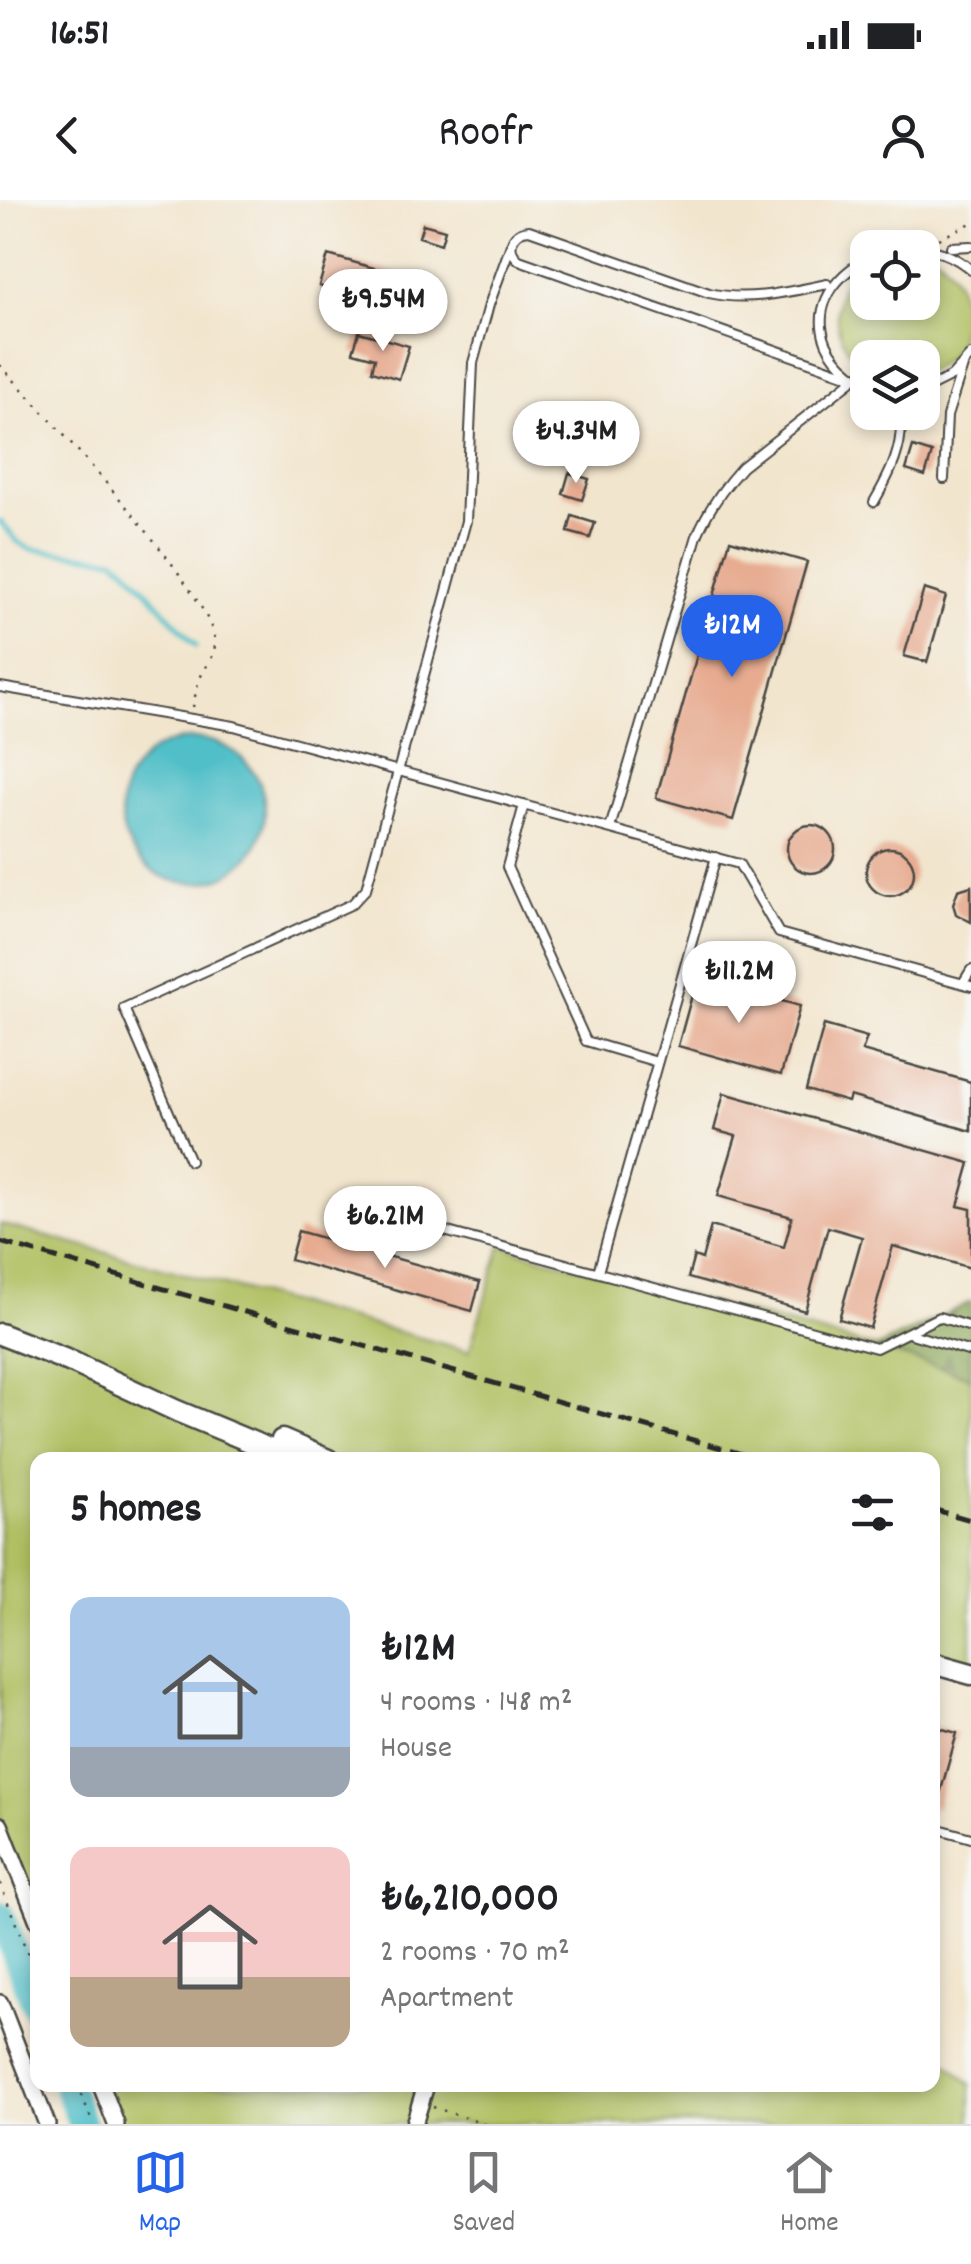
<!DOCTYPE html>
<meta charset="utf-8">
<style>
:root{--surface:#fff;--page:#f6f6f6;--text:#202124;--muted:#757577;--line:#e0e0e0;--accent:#2563eb}
body{margin:0;font-family:Dekko,sans-serif;background:var(--page);color:var(--text);height:100vh;display:flex;flex-direction:column;font-size:38px;white-space:nowrap}
*{box-sizing:border-box;margin:0}
p{font-size:32px;color:var(--muted)}
.icon{flex:none;width:55px;height:55px;fill:none;stroke:currentColor;stroke-width:2;stroke-linecap:round;stroke-linejoin:round}
.map{position:relative;flex:1;overflow:hidden}
.sheet{position:absolute;left:30px;top:1252px;width:910px;height:640px;display:flex;flex-direction:column;background:var(--surface);border-radius:20px;box-shadow:0 5px 15px #0003}
.sheet>*{flex:none}
.controls{position:absolute;left:850px;top:30px;display:grid;gap:20px}
.controls a{display:grid;place-items:center;width:90px;height:90px;border-radius:20px;background:var(--surface);box-shadow:0 5px 15px #0003;font-size:50px}
.price{position:absolute;translate:-50% -85px;padding:0 22px;border-radius:35px;background:#fff;color:#222;font-size:32px;line-height:65px;filter:drop-shadow(0 2px 5px #0008)}
.price::after{content:'';position:absolute;left:50%;top:60px;width:30px;height:22px;margin-left:-15px;background:inherit;clip-path:polygon(0 0,100% 0,50% 100%)}
.price.current{background:var(--accent);color:#fff}
ul{padding:0;list-style:none}
li{display:flex;align-items:center;gap:30px;height:250px;padding:0 40px}
li span{display:grid;place-items:center;flex:none;width:280px;height:200px;border-radius:20px;color:#555}
li>.icon{margin-inline-start:auto}
span .icon{width:120px;height:120px;fill:#fffc;stroke-width:1}
li b{font-size:42px}
h2{display:flex;justify-content:space-between;align-items:center;height:120px;padding:0 40px;font-size:42px}
.status{display:flex;justify-content:space-between;align-items:center;height:70px;padding:0 50px;background:var(--surface);direction:ltr}
.status svg{height:28px;fill:currentColor}
header{display:flex;justify-content:space-between;align-items:center;height:130px;padding:0 40px;background:var(--surface);font-size:45px;font-weight:600}
.dock{display:flex;justify-content:space-around;align-items:center;height:140px;border-top:2px solid var(--line);background:var(--surface);font-size:28px;color:var(--muted)}
.dock a{display:grid;justify-items:center;gap:5px}
.dock .current{color:var(--accent)}
.map>svg:first-child{display:block}
</style>
<div class="status"><b>16:51</b><svg viewBox="0 0 49 12"><path d="M0 12V9h3v3zM5 12V6h3v6zM10 12V3h3v9zM15 12V0h3v12zM26 1h20v11H26zM47 4h2v5h-2z"/></svg></div>
<header><svg class="icon" aria-label="back" viewBox="0 0 24 24"><path d="M15 5l-7 7 7 7"/></svg>Roofr<svg class="icon" aria-label="person" viewBox="0 0 24 24"><circle cx="12" cy="8" r="4"/><path d="M4 21q1-7 8-7t8 7"/></svg></header>
<div class="map">
<svg width="971" height="1924" viewBox="0 0 971 1924">
<defs>
<pattern id="forest-firs" width="22" height="20" patternUnits="userSpaceOnUse" patternTransform="scale(2.5)"><rect width="22" height="20" fill="#8ca658"/><path d="M5 1l3.5 6h-7zM16 11l3.5 6h-7z" fill="#738749"/></pattern>
</defs>
<rect width="100%" height="100%" fill="#f6f6f2"/>
<filter id="ink" filterUnits="userSpaceOnUse"><feTurbulence type="fractalNoise" baseFrequency=".01" numOctaves="2"/><feDisplacementMap in="SourceGraphic" scale="20" xChannelSelector="R" yChannelSelector="G"/><feConvolveMatrix kernelMatrix="1 2 1 2 8 2 1 2 1" color-interpolation-filters="sRGB"/></filter>
<filter id="wash" filterUnits="userSpaceOnUse"><feTurbulence type="fractalNoise" baseFrequency=".0048" numOctaves="4" result="noise"/><feDisplacementMap in="SourceGraphic" scale="40" xChannelSelector="R" yChannelSelector="G"/><feGaussianBlur stdDeviation="2.25" result="paint"/><feColorMatrix in="noise" values="0 0 0 0 0 0 0 0 0 0 0 0 0 0 0 0 0 1.4 0 .05"/><feComposite in="paint" operator="in"/></filter>
<g filter="url(#wash)">
<rect width="100%" height="100%" fill="#f2e5cd"/>
<!-- green -->
<path fill="#b0c062" stroke="#6e7646" stroke-width="2.5" d="M923,49c39,14 48,63 33,99 -8,12 -19,18 -31,25h-2l-1,-15h-54l-1,9c-43,-28 -38,-83 0,-111l1,46h54z
M0,1024l469,127 32,-105 375,102 95,29v297l-38,-11 -1,-203h-894l-1,461 -37,-95z
M933,1851l38,33v40h-855l-15,-39h831z"/>
<!-- forest -->
<path fill="url(#forest-firs)" stroke="#5c6842" stroke-width="2.5" d="M971,1102v75l-95,-29z"/>
<!-- water -->
<path fill="#51bfc8" stroke="#3e757a" stroke-width="2.5" d="M121 611a72 72 0 1 1 144 0a72 72 0 1 1-144 0Z"/>
<g fill="none" stroke-linecap="round" stroke-linejoin="round">
<!-- stream -->
<path stroke="#51bfc8" stroke-width="5" d="M0,321l18,21 12,7 85,10 16,14 65,73"/>
<!-- river -->
<path stroke="#51bfc8" stroke-width="28" d="M0,1715l38,96
M67,1885l15,39"/>
</g>
<g id="blocks">
<!-- building -->
<path fill="#e7ab90" d="M423,24l22,6 -4,14 -22,-7z
M328,55l99,28 -9,32 -99,-29z
M359,132l50,14 -10,33 -27,-8 3,-13 -22,-6z
M913,247l19,6 -7,23 -19,-6z
M569,273l20,6 -7,21 -19,-6z
M572,316l23,7 -5,15 -22,-6z
M730,340l77,22 -74,258 -77,-22z
M924,389l22,7 -19,66 -23,-6z
M787 649a24 24 0 1 1 48 0a24 24 0 1 1-48 0Z
M866 672a24 24 0 1 1 48 0a24 24 0 1 1-48 0Z
M971,686v36l-15,-8 -3,-10 5,-14z
M697,777l103,29 -19,69 -103,-29z
M824,825l43,12 -5,14 109,31v49l-121,-35 -2,6 -42,-12z
M724,893l246,70 -12,43 13,3v59l-78,-22 -23,82 -31,-9 23,-82 -34,-10 -23,84 -117,-33 6,-22 8,3 9,-33 73,21 8,-30 -74,-21 18,-60 -22,-6z
M298,1031l182,51 -8,29 -182,-51z
M932,1526l25,7 -21,75 -4,-1z"/>
</g>
</g>
<g filter="url(#ink)">
<use href="#blocks" fill-opacity="0" stroke="#494743" stroke-width="2.5"/>
<g fill="none" stroke-linecap="round" stroke-linejoin="round">
<defs>
<path id="service" d="M951,47l20,-1
M827,84c-39,8 -79,18 -118,9l-180,-63c-17,1 -24,19 -10,30l336,118
M868,185c-120,-71 22,-185 103,-115
M922,191l30,-15 19,-21
M944,279l3,-63 16,-50
M874,302c16,-28 31,-56 26,-90
M0,487l234,39 505,138 40,69 192,53
M524,605l-17,62 79,174 71,21
M610,628l87,-292c11,-27 26,-48 45,-69l113,-89
M963,783l8,-13
M190,961l-66,-153 228,-104 14,-15 100,-368 7,-158 16,-58 23,-63
M337,1002l539,146 63,-31 32,10
M598,1072l118,-415
M908,1133l63,19
M932,1627l39,11"/>
<path id="minor" d="M0,1625l38,96
M0,1803l47,121
M101,1885l15,39
M414,1924l12,-39"/>
<path id="tertiary" d="M0,1134l74,29 103,48 118,49
M282,1240l46,20
M932,1463l39,11"/>
</defs>
<!-- service casing -->
<use href="#service" stroke="#494743" stroke-width="12"/>
<!-- minor casing -->
<use href="#minor" stroke="#494743" stroke-width="20"/>
<!-- tertiary casing -->
<use href="#tertiary" stroke="#494743" stroke-width="25"/>
<!-- path -->
<path stroke="#494743" stroke-width="2.5" stroke-dasharray="2.5 8" stroke-linecap="butt" d="M939,39l32,-16
M0,165c40,44 215,229 215,278 0,14 -9,22 -15,35 -4,9 -5,20 -7,29
M0,1683l38,97
M78,1885l15,39
M433,1907l51,17"/>
<!-- service -->
<use href="#service" stroke="#fff" stroke-width="8"/>
<!-- minor -->
<use href="#minor" stroke="#fff" stroke-width="15"/>
<!-- tertiary -->
<use href="#tertiary" stroke="#fff" stroke-width="20"/>
<!-- rail -->
<path stroke="#2b2b2b" stroke-width="5" stroke-dasharray="15 8" stroke-linecap="butt" d="M0,1042l763,218
M932,1309l39,11"/>
</g>
</g>
</svg>
<div class="controls">
<a><svg class="icon" aria-label="locate" viewBox="0 0 24 24"><circle cx="12" cy="12" r="6"/><path d="M12 2v4M12 18v4M2 12h4M18 12h4"/></svg></a>
<a><svg class="icon" aria-label="layers" viewBox="0 0 24 24"><path d="M12 4l9 5-9 5-9-5zM3 14l9 5 9-5"/></svg></a>
</div>
<b class="price" style="left:383px;top:154px">₺9.54M</b>
<b class="price" style="left:576px;top:286px">₺4.34M</b>
<b class="price current" style="left:732px;top:480px">₺12M</b>
<b class="price" style="left:739px;top:826px">₺11.2M</b>
<b class="price" style="left:385px;top:1071px">₺6.21M</b>
<section class="sheet">
<h2>5 homes<svg class="icon" aria-label="filters" viewBox="0 0 24 24"><path d="M4 7h16M4 17h16"/><circle cx="9" cy="7" r="2"/><circle cx="15" cy="17" r="2"/></svg></h2>
<ul>
<li><span style="background:linear-gradient(#a9c7e8 75%,#9aa5b1 0)"><svg class="icon" aria-label="home" viewBox="0 0 24 24"><path d="M3 11l9-7 9 7M6 9v11h12V9"/></svg></span><div><b>₺12M</b><p>4 rooms · 148 m²</p><p>House</p></div></li>
<li><span style="background:linear-gradient(#f6c9c9 65%,#b9a48a 0)"><svg class="icon" aria-label="home" viewBox="0 0 24 24"><path d="M3 11l9-7 9 7M6 9v11h12V9"/></svg></span><div><b>₺6,210,000</b><p>2 rooms · 70 m²</p><p>Apartment</p></div></li>
</ul>
</section>
</div>
<nav class="dock">
<a class="current"><svg class="icon" aria-label="map" viewBox="0 0 24 24"><path d="M3 6l6-2 6 2 6-2v14l-6 2-6-2-6 2zM9 4v14M15 6v14"/></svg>Map</a>
<a><svg class="icon" aria-label="saved" viewBox="0 0 24 24"><path d="M7 4h10v16l-5-4-5 4z"/></svg>Saved</a>
<a><svg class="icon" aria-label="home" viewBox="0 0 24 24"><path d="M3 11l9-7 9 7M6 9v11h12V9"/></svg>Home</a>
</nav>
